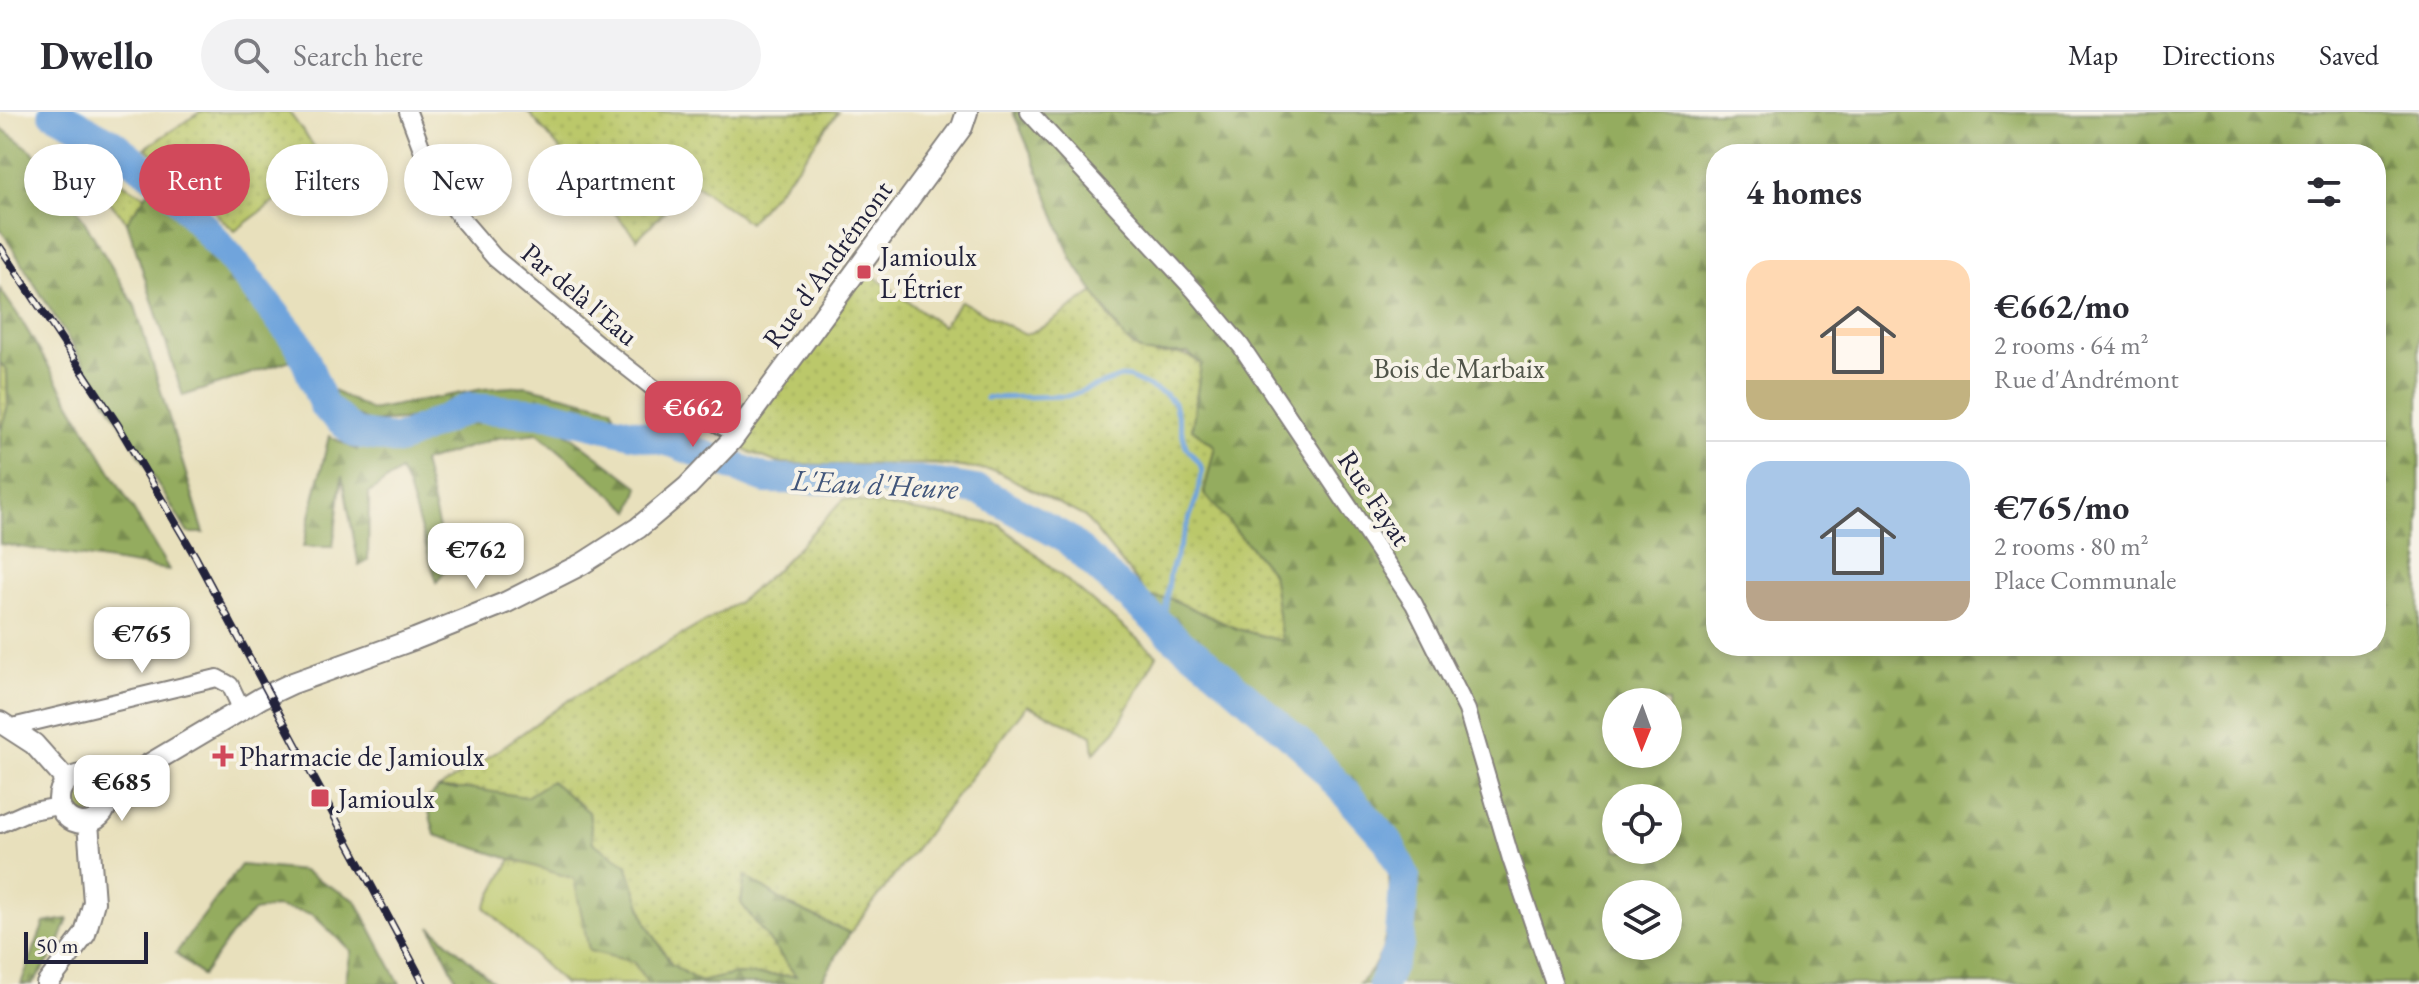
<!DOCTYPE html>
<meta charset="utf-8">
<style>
:root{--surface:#fff;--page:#f2f2f3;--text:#2b2b33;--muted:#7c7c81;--line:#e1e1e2;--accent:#d1495b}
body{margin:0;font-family:"EB Garamond",serif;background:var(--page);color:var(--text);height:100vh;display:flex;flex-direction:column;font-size:30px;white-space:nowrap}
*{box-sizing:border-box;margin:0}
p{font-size:26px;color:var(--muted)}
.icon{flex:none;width:44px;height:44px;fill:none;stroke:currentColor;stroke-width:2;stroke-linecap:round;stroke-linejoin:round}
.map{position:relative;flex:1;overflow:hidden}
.side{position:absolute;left:1706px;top:32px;width:680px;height:512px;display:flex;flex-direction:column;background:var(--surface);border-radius:32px;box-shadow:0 4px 12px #0003}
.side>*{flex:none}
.hud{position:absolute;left:24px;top:32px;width:760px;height:72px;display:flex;gap:16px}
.needle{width:52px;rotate:181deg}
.controls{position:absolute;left:1602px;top:576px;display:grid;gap:16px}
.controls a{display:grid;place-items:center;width:80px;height:80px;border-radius:50%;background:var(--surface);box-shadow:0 4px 12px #0003;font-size:40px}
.scale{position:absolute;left:24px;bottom:20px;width:124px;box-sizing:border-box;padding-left:8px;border:4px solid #22223b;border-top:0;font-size:22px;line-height:28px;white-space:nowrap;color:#22223b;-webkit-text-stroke:6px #f7f3e8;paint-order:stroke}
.price{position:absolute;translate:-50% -68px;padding:0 18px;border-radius:16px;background:#fff;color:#222;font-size:26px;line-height:52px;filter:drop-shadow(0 2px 4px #0008)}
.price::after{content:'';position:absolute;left:50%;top:48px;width:24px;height:18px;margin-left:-12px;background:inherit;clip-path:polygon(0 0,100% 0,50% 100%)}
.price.current{background:var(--accent);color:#fff}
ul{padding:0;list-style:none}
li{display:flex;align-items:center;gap:24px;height:200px;padding:0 40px}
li+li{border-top:2px solid var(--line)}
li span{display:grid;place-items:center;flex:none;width:224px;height:160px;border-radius:24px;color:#555}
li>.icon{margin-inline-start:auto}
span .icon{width:96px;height:96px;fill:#fffc;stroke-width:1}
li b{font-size:34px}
h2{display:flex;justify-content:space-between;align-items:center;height:96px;padding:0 40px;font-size:34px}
.tag{padding:0 28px;border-radius:36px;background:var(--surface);box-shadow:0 4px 12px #0003;font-size:28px;line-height:72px}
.tag.current{background:var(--accent);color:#fff}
header{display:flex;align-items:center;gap:48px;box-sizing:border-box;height:112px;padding:0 40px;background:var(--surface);border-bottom:2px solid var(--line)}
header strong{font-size:38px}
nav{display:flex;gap:44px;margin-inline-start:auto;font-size:28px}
.search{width:560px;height:72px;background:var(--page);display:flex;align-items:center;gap:20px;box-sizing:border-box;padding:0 28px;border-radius:44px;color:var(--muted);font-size:30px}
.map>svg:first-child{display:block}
</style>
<header>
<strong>Dwello</strong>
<div class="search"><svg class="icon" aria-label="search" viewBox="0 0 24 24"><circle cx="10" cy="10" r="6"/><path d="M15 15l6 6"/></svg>Search here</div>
<nav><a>Map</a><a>Directions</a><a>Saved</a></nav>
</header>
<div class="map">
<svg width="2419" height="872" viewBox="0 0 2419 872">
<defs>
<pattern id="grass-dots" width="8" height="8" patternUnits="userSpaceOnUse" patternTransform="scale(2)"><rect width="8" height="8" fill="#bbc86a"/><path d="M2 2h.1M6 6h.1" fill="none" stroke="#a0ac5d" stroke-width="1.8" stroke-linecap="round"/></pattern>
<pattern id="forest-firs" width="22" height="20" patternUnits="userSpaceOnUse" patternTransform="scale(2)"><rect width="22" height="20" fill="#94ac5e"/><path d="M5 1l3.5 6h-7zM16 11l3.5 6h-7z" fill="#788c4f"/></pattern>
<pattern id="park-tufts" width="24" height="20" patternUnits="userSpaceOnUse" patternTransform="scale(2)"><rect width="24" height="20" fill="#bbc86a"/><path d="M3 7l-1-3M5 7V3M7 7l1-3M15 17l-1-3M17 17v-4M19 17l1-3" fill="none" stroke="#a0ac5d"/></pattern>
</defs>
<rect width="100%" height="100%" fill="#f7f3e8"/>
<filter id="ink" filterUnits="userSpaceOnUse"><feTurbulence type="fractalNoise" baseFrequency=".0125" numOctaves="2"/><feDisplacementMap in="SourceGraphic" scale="16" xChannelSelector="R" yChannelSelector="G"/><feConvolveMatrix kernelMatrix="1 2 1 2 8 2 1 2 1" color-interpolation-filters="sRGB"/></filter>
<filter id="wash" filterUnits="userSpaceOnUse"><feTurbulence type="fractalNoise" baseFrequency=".006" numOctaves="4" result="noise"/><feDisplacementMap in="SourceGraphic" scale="32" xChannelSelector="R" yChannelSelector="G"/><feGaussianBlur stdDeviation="1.8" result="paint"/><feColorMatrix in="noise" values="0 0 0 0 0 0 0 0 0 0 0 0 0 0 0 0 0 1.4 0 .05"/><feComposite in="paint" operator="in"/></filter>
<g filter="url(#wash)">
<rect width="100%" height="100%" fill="#e8e0bc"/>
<!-- grass -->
<path fill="url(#grass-dots)" stroke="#6e7552" stroke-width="2" d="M200,0h89l37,51 -91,68c-31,-26 -58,-61 -90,-83z
M528,0h310l-44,59 -45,52 -56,-40 -56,56z
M100,59l46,25 -19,26 -36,-41z
M868,160l74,54 19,-25 64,34 20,-9 49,-34c13,20 28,55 53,61 24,5 31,-7 54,11l-9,65 23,17 -11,47 69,80 9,68 -45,-12 -66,-30 -21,-1 -65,-81 -89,-46 -62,-7 -106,1 -50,-2 -39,-15 -1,-7z
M0,251l7,7 1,35 -8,28z
M844,387l156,26 157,130 -41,75 -22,23 -2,-18 -65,-30 -177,228 -59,-27 -46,-30 -4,27 55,73 -60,-2 -36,8 -29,-18 -24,-40 -20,-59 -34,-22 -4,-31c-51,-12 -99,-22 -151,-23l59,-38 69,-49 171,-99 38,-32z
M72 689a13 13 0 1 1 26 0a13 13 0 1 1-26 0Z"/>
<!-- forest -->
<path fill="url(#forest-firs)" stroke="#5b674c" stroke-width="2" fill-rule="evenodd" d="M1013,0h1406v872h-1060l13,-14 10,-19 9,-39 -2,-37 -17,-70 -100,-100 -168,-112 67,6 66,30 45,12 -10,-68 -68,-80 11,-47 -23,-17 9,-65 -13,-11h-43l-19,-13 -55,-82 -38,-100zM1716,42h660v492h-660zM1616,590h52v52h-52zM1616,686h52v52h-52zM1616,782h52v52h-52z
M0,15l32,24 45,58 58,97 69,227h-16l-188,-305z
M153,73l104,116 37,58 -111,37 -56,-174z
M0,177l20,29 149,252 -169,-26v-111l8,-28 -1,-35 -7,-7z
M526,274l86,21 3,9 -100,-16 -113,20 -33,2 -44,-23 5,-10 41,21 112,-21z
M476,305l71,1 92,69 -8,24 -93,-78 -41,5 -74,24 25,105 -11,15 -30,-97 -7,-14 -31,22 -1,68 -9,5 -17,-90 -9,71h-30l26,-111 28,14 -1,-22 70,5z
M551,669l38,31 4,31 34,22 20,59 24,40 29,18 36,-8 60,2 -55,-73 4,-27 46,30 59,27 -30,51h-172l-15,-22 -44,-11 -15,-72 -139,-44 -9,-35 12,-11h36l52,8z
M241,753l62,6 53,30 44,83h-55l6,-33 -39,-37 -37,-7 -21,4 -23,24 -29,41 -26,-23z
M68,807l-12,32 -24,33h-11l23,-61z
M431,815l65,57h-37z"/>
<!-- park -->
<path fill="url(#park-tufts)" stroke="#6e7552" stroke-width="2" d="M511,747l63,20 15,72 44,11 15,22h-84l-79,-77z"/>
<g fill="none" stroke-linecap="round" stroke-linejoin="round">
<!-- stream -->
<path stroke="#70a4dc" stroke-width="5" d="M986,286l82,-2 53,-19 9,1 35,16 9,9 12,44 14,17 2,7 -5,26 -27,76 -7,55"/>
<!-- river -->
<path stroke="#70a4dc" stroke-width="30" d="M53,0l59,31 58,46 61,69 68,86 25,62 31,27 43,7 71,-32 78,5 127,30 92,36 154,2 61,10 86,48 111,102 27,20 101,88 82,92 17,35 -6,70 -16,38"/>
</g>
</g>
<g filter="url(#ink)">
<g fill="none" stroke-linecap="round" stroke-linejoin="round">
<defs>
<path id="minor" d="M408,0l20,53 13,25 23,32 31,36 106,89 60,47 76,40
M1029,0l166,179 46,55 173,258 53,106 44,149 43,125
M8,616l209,-50 13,7 12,25
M0,712l27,-12 32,-6"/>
<path id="tertiary" d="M0,610l34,22 33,37
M59 687a24 24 0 1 1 48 0a24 24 0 1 1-48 0Z
M106,678l155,-92 32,-15 122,-44 90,-36 77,-39 56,-36 49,-41 45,-47 230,-313 5,-15
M47,872l38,-50 9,-32 -6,-79"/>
</defs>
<!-- minor casing -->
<use href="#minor" stroke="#85817c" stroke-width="20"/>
<!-- tertiary casing -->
<use href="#tertiary" stroke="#85817c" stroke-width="24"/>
<!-- minor -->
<use href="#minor" stroke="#fff" stroke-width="16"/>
<!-- tertiary -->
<use href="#tertiary" stroke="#fff" stroke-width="20"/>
<defs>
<path id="rail" d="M0,135l118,178 77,131 229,428"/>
</defs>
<!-- rail casing -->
<use href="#rail" stroke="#22223b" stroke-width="8"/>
<!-- rail -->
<use href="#rail" stroke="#f7f3e8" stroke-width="5" stroke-dasharray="15" stroke-linecap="butt"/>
</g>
</g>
<!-- markers -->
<g fill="#d1495b" stroke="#f7f3e8" stroke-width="3">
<rect x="856" y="152" width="16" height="16" rx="4"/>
<path d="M219 632h8v8h8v8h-8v8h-8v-8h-8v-8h8z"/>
<rect x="310" y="676" width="20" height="20" rx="4"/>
</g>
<g text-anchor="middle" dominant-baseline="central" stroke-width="8" stroke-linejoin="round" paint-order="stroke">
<!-- poi labels -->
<g font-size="28" fill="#22223b" stroke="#f7f3e8" text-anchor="start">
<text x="880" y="144">Jamioulx<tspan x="880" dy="32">L'Étrier</tspan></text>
<text x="239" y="644">Pharmacie de Jamioulx</text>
<text x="338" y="686">Jamioulx</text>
</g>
<!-- street labels -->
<g font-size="28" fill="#22223b" stroke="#f7f3e8">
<text transform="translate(827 152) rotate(-54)">Rue d'Andrémont</text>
<text transform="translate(580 182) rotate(40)">Par delà l'Eau</text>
<text transform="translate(1375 386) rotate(56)">Rue Fayat</text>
</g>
<!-- park labels -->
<g font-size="28" fill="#505449" stroke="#f7f3e8">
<text x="1459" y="256">Bois de Marbaix</text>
</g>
<!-- water labels -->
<g font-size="30" font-style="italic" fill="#41567b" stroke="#f7f3e8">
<text transform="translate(875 372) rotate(3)">L'Eau d'Heure</text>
</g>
</g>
</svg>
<div class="controls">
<a><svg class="needle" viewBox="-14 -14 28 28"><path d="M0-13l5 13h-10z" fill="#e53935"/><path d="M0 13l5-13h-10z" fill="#7c7c81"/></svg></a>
<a><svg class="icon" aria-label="locate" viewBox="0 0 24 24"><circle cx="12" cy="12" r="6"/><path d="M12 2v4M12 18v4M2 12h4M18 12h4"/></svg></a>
<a><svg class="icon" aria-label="layers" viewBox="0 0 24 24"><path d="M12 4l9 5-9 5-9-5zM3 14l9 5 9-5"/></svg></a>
</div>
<div class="scale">50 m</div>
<b class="price current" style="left:693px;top:337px">€662</b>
<b class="price" style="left:476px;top:479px">€762</b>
<b class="price" style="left:142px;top:563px">€765</b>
<b class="price" style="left:122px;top:711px">€685</b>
<div class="hud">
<a class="tag">Buy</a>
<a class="tag current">Rent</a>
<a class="tag">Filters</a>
<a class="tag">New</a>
<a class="tag">Apartment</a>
</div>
<section class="side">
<h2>4 homes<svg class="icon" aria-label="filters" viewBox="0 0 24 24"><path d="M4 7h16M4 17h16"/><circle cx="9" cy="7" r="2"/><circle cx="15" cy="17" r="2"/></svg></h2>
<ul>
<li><span style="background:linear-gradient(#ffd9b3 75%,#c2b280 0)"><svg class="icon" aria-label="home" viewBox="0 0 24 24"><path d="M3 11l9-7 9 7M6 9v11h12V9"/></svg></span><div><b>€662/mo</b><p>2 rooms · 64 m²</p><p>Rue d'Andrémont</p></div></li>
<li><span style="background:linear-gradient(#a9c7e8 75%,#b9a48a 0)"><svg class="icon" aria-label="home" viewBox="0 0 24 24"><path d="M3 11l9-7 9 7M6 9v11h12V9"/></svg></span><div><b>€765/mo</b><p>2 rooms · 80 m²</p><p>Place Communale</p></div></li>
</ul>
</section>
</div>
